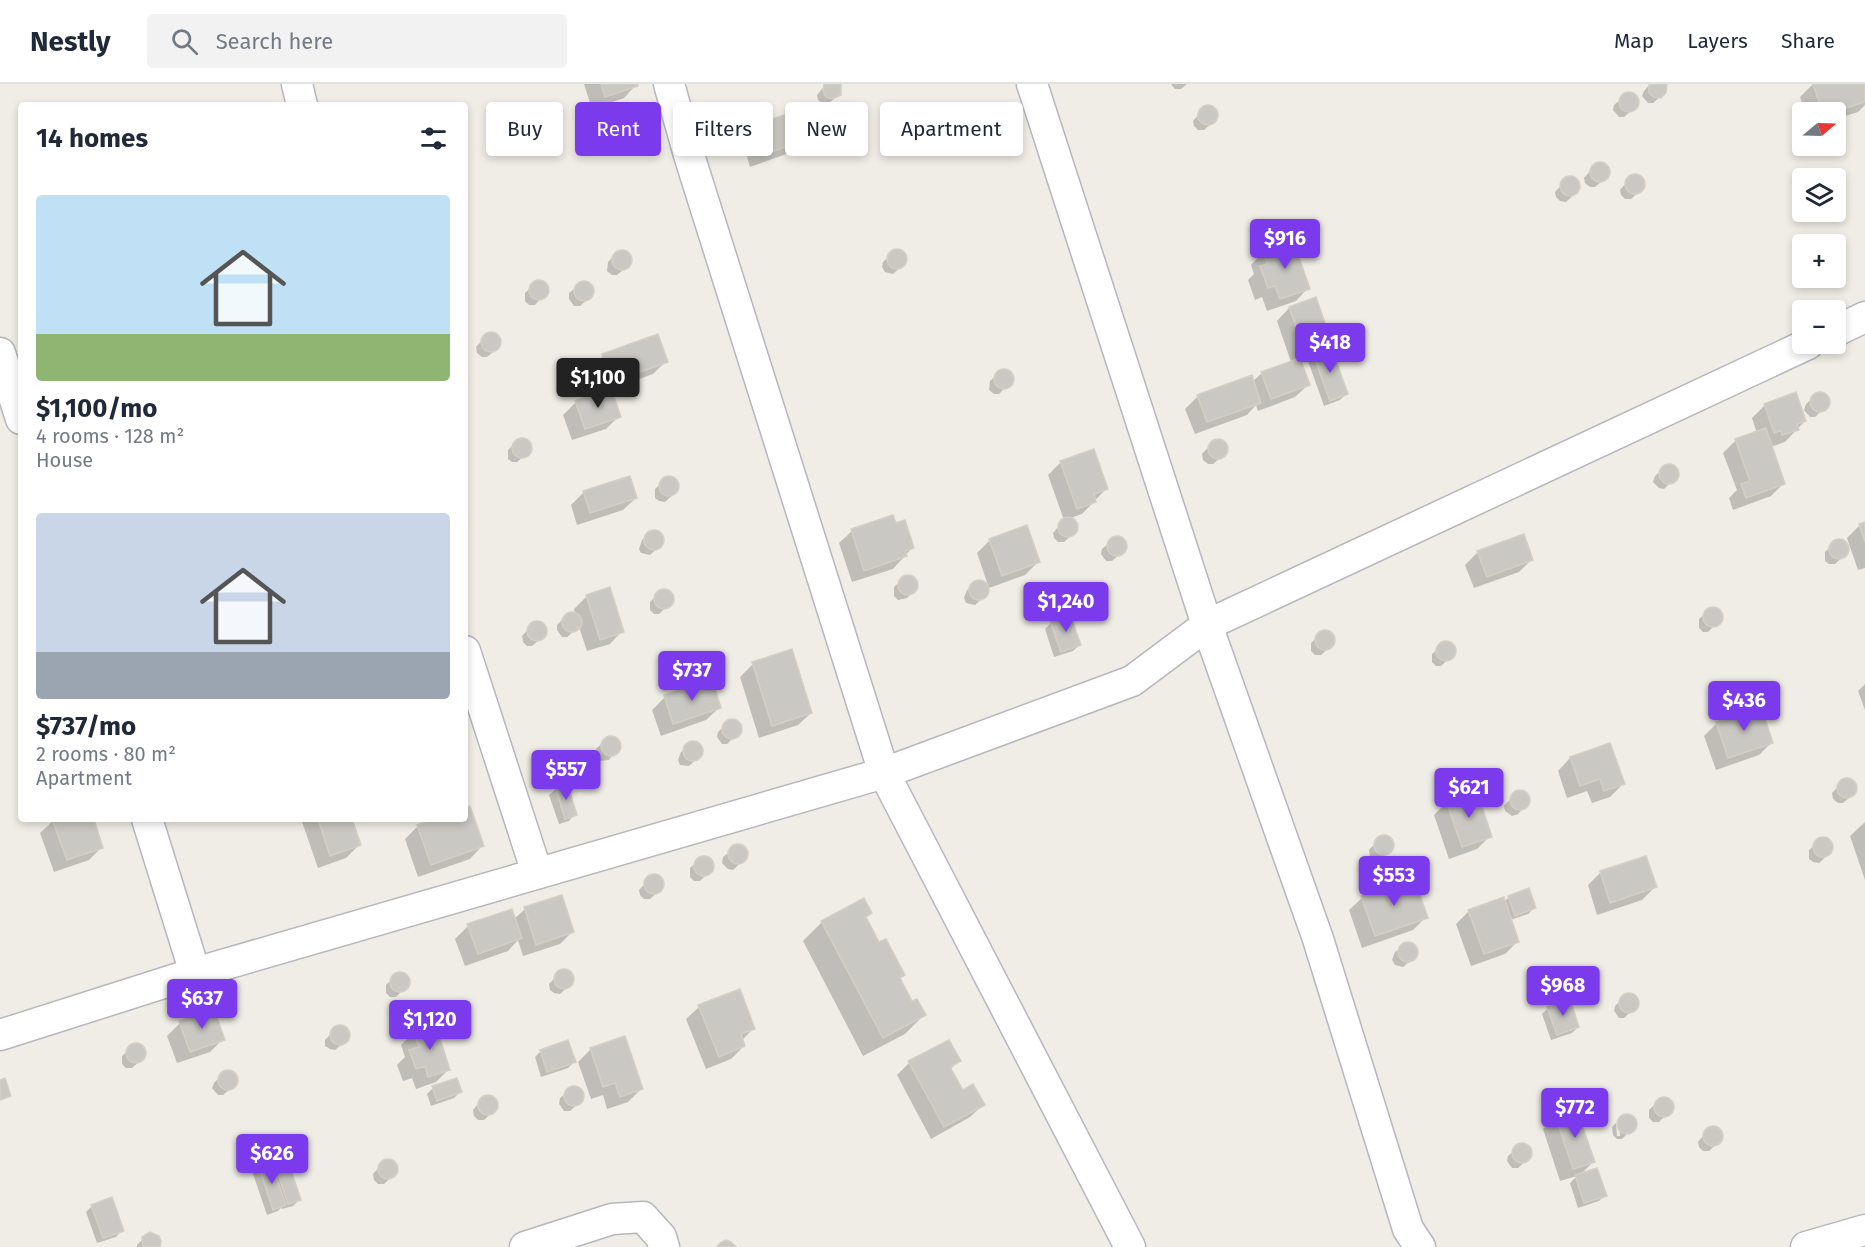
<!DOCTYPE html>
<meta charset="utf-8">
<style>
:root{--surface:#fff;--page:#f2f2f3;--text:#1f2937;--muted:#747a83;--line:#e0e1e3;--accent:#7c3aed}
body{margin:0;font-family:"Fira Sans",sans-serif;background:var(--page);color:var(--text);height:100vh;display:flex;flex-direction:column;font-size:22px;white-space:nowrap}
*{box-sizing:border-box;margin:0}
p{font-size:20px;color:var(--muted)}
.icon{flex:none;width:33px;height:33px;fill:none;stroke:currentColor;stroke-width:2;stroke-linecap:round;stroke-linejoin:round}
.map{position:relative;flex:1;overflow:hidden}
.details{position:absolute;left:18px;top:18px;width:450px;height:720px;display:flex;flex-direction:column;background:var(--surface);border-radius:6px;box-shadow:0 3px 9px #0003}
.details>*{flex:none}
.hud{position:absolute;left:486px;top:18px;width:570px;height:54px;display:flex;gap:12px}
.needle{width:39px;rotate:71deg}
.tools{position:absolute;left:1792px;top:18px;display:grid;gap:12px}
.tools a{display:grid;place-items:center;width:54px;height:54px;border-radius:6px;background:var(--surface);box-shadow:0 3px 9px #0003;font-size:30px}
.price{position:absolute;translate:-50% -51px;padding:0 14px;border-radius:6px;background:var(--accent);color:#fff;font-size:20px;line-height:39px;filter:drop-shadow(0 2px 3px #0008)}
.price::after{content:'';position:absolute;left:50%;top:36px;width:18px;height:14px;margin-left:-9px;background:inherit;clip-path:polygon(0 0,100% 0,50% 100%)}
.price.on{background:#222;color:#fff}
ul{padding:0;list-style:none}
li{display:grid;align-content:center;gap:12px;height:318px;padding:0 18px}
li span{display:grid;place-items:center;height:186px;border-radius:6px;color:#555}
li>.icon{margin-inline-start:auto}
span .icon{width:108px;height:108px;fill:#fffc;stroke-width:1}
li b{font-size:26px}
h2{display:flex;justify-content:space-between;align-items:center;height:72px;padding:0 18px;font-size:26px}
.chip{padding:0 21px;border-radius:6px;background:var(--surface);box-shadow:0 3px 9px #0003;font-size:21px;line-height:54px}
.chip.on{background:var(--accent);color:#fff}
header{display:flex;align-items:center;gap:36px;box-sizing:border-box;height:84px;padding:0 30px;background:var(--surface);border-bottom:2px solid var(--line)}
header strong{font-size:28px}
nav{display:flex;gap:33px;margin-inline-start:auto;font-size:21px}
.search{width:420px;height:54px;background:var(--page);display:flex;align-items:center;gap:15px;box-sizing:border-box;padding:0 21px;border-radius:6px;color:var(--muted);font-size:22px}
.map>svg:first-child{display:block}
</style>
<header>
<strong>Nestly</strong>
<div class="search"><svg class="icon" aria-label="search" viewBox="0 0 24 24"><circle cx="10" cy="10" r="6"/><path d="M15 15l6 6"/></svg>Search here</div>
<nav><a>Map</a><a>Layers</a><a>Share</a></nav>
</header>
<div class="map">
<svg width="1865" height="1163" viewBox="0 0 1865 1163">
<rect width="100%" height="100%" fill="#efede5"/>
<!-- shadow -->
<path fill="#0003" d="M584,0h52v1l-12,13 -32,11z
M826,0h13l1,10 -12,10h-5l-5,-4 -1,-5z
M1171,0h16l-6,5h-6z
M1650,0h15v9l-12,10h-5l-6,-7 2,-5z
M1813,0h52v21l-7,7 -22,7v-7h-31l-5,-15z
M1628,9l5,1 4,7 -1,6 -12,10h-5l-6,-7 1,-5z
M1205,23l8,1 3,4 -1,8 -11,10h-6l-4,-4 -1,-5z
M755,42l47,14 -13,13 -39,14 -8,-28z
M1596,80l8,1 3,4v8l-12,10h-5l-5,-4 -1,-5z
M1632,92l8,1 3,3 -1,9 -11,10h-6l-4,-4 -1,-5z
M1567,95h8l3,4 -1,9 -11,10 -6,-1 -4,-4 -1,-5z
M894,167h5l6,5 -1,8 -11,10 -8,-2 -3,-5 1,-5z
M618,168l8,1 4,4 -1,8 -12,10h-5l-5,-4 1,-9z
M1263,168l45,36 -12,13 -29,10 -5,-14 -7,3 -7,-20 6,-6 -3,-9z
M536,198h5l6,5v5l-12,13h-6l-4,-4v-8z
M583,198l5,1 4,7 -1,6 -11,10h-6l-5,-7v-6z
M1315,215l14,41 -13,12 -18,7 10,26 -13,12 -37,14 -2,-6 -9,10 -52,19 -10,-25 13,-13 54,-14 10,-9 29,-11 -14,-41 12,-13z
M488,250l8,1 3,4v8l-12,10h-5l-5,-4 -1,-6z
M1314,271l32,39 -6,6 -16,6 -16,-45z
M603,272l63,5 -13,13 -43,16 9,26 -13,13 -34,11 -9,-25 13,-13 23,-8 -9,-25z
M1001,287h5l6,5v5l-13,13h-5l-5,-4 1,-9z
M1822,309l6,5v6l-13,13h-5l-6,-7 2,-6 11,-10z
M1765,321l40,16 -20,21 -14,5 12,37 -12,12 -38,14 -4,-12 8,-8 -14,-37 13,-13 21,-7 -5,-15z
M518,356h9l3,4 -1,8 -12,10h-5l-4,-3v-9z
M1214,357l8,1 3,3v9l-12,10h-5l-5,-4 -1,-6z
M1061,378l45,27 -24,25 -11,4 5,6 -1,8 -11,10h-6l-4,-4 -1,-5 11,-13 -16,-45z
M1671,381l6,5v6l-13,13 -5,-1 -6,-6 2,-6 11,-10z
M665,395h9l3,4 -1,9 -11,10 -6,-1 -4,-3v-9z
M584,408l52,6 -13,12 -46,15 -6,-20z
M1865,439v45l-7,2 -11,-32 13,-13z
M895,441l17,23 -19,21 -41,13 -13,-39 13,-12z
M653,447l5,2 4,6 -1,6 -11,10 -9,-2 -2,-4 3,-9z
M1116,453l5,1 4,7 -2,6 -11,10h-6l-5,-7 1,-5z
M990,456l48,22 -13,13 -36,13 -12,-35z
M1835,458h9l3,4 -1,8 -11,10h-6l-4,-3v-9z
M1478,468l54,7 -13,13 -45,16 -9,-23z
M910,492l5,3 2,5 -4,8 -6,6 -9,2 -4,-4v-9l11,-10z
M978,497l5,2 4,6 -1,6 -11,10 -9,-2 -2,-5 3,-8z
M661,507h5l6,5 1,5 -14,13h-5l-4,-4v-8z
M587,512l35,35 -12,13 -23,7 -8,-24 -12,10h-5l-5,-7v-5l7,-7 7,-4 4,1 -1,-6z
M1710,525h8l3,10 -13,13h-5l-4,-4v-9z
M534,539h5l5,5v8l-12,10h-5l-4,-4 -1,-6z
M1051,539l28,22 -6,6 -19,6 -9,-28z
M1322,548l8,1 3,3 -1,9 -11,10h-6l-4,-4v-8z
M1448,559l6,5 1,5 -14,13h-5l-4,-4v-8l11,-10z
M753,580l58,49 -13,12 -39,13 -19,-61z
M1865,600v26l-7,-19z
M665,613l54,11 -13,12 -45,16 -9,-26z
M729,637h5l6,5v5l-13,13h-5l-5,-7 1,-5z
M1717,639l55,19 -13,13 -43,15 -12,-34z
M607,654h6l4,2 2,8 -10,12 -9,1 -3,-4 -1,-8z
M692,659l9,5 -1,8 -11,10 -9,-1 -2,-5 3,-8z
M1570,674l53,26 -13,13 -18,6 -5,-12 -20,7 -9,-27z
M1844,696l8,1 3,4v8l-12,10h-5l-5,-4 -1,-6z
M556,705l19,25 -6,7 -10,3 -10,-29z
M1522,708l4,3 2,8 -10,11 -6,2 -7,-5 -1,-5 12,-13z
M1447,718l43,34 -13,13 -28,10 -15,-44z
M465,726l17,36 -12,13 -52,18 -13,-38 13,-13 20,-7h27z
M58,735h34l10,28 -13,13 -35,12 -14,-39 13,-12z
M301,735h49l9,26 -13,13 -28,10z
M1865,738v58l-15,-44z
M1381,753h8l3,4 -1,9 -11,10 -6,-1 -4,-3 -1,-6z
M1820,756h8l3,4 -1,9 -11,10 -6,-1 -4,-3v-9z
M737,762l8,5v8l-12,11 -5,-1 -6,-6 1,-6z
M701,774l8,1 3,3 -1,8 -11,11h-6l-4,-4v-9z
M1601,788l54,15 -13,13 -45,15 -9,-30z
M651,793h8l3,4 -1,8 -11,10h-6l-4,-4 -1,-5z
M1509,813l25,11 -6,6 -18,6 8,21 -13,13 -34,12 -15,-42 13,-13 35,-9z
M1362,814l64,19 -13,13 -51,18 -13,-38z
M525,825l48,22 -13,13 -37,12 -5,-16 -10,11 -43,15 -10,-27 13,-13 46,-7z
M871,829l-6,6 14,25 24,31 -4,5 12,23 13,12 -19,19 -42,22 -60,-115 19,-19z
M1407,859l9,5 -1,9 -12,10 -8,-2 -3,-5 3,-8z
M561,887h8l3,4 -1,9 -11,10 -6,-1 -4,-3 -1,-6z
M397,890h5l6,5 1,5 -13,13h-6l-4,-4v-8z
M1626,911h5l6,5 1,5 -14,13h-5l-5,-7 1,-5z
M699,923l55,21 -12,12 2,6 -13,13 -25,10 -20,-50z
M1548,924l30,19 -6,6 -21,7 -9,-26z
M180,939l43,16 -13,13 -33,11 -10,-27z
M337,943l7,1 4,3 -1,9 -12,10 -5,-1 -5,-3v-6z
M414,948l35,37 -13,13 -20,7 -4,-11 -9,3 -6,-16 8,-8 -4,-12z
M133,962h8l3,4 -1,8 -11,10h-6l-4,-4v-8z
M591,965l50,40 -13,13 -21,7 -4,-14 -12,4 -13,-37z
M541,967l33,11 -6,6 -27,9 -6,-20z
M959,976l-9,10 12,22 21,13 -13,12 -39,22 -34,-64 12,-12z
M225,988l7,1 4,4 -1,8 -12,10h-5l-6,-7 2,-5z
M573,1003l5,1 4,7 -1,6 -11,10h-6l-5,-7 1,-6z
M433,1004l27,4 -6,6 -23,8 -4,-12z
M484,1013l9,1 3,4 -1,8 -11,10h-6l-4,-4 -1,-6z
M1660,1015l8,1 4,9 -13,13h-6l-4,-4v-8z
M1556,1032l37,46 -14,14 26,19 -6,6 -21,7 -8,-25 7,-7 -17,5 -17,-52z
M1623,1032l8,1 4,9 -13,13h-5l-4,-4 -1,-8 4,-4 1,13h3l-1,-16z
M1710,1044l8,1 3,4 -1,8 -11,10h-6l-4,-4 -1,-5z
M1522,1060l5,1 4,7 -2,6 -11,10h-6l-5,-7 1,-5z
M273,1076l26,40 -6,6 -11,3v-2l-4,4 -11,4 -15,-44 7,-6 11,-2z
M390,1076l6,5 -1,9 -11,10h-6l-4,-4 -1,-6 12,-13z
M92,1122l30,24 -6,7 -19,6 -11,-31z
M148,1150l10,13h-21v-2z"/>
<!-- building -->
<path fill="#cac8c2" stroke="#d4cfc3" stroke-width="1.5" d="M601,0h37v2l-33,11z
M824,0h17v11l-9,4 -6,-2 -3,-6z
M1649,0h18l-1,9 -5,5 -7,-1 -5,-4z
M1813,0h52v18l-31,10h-12z
M1619 18a10 10 0 1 1 20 0a10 10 0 1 1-20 0Z
M1198 31a10 10 0 1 1 20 0a10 10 0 1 1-20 0Z
M794,28l10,28 -41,15 -9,-30z
M1590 88a10 10 0 1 1 20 0a10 10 0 1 1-20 0Z
M1625 100a10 10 0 1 1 20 0a10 10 0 1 1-20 0Z
M1560 102a10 10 0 1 1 20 0a10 10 0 1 1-20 0Z
M1293,156l17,49 -30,10 -5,-13 -7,2 -8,-22 7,-2 -4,-14z
M887 175a10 10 0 1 1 20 0a10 10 0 1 1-20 0Z
M612 176a10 10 0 1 1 20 0a10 10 0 1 1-20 0Z
M529 206a10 10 0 1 1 20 0a10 10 0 1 1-20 0Z
M574 207a10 10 0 1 1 20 0a10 10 0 1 1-20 0Z
M1316,213l15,43 -27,10 -15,-43z
M481 258a10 10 0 1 1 20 0a10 10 0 1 1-20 0Z
M658,250l10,28 -56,20 -10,-28z
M1331,263l17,47 -18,7 -17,-47z
M1300,274l10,27 -39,14 -10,-27z
M994 295a10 10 0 1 1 20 0a10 10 0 1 1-20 0Z
M1252,291l9,28 -54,19 -10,-27z
M611,304l10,29 -36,12 -10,-28z
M1796,308l10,29 -9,3 2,6 -17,5 -1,-5 -7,3 -10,-29z
M1810 318a10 10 0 1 1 20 0a10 10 0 1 1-20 0Z
M1766,344l19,56 -39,14 -5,-14 9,-3 -15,-42z
M512 364a10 10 0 1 1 20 0a10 10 0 1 1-20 0Z
M1208 365a10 10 0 1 1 20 0a10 10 0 1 1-20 0Z
M1094,365l14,40 -14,5 2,8 -19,7 -17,-48z
M1659 390a10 10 0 1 1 20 0a10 10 0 1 1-20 0Z
M630,392l7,22 -47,15 -7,-22z
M659 402a10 10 0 1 1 20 0a10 10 0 1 1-20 0Z
M893,431l3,8 9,-3 9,28 -9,3 2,5 -43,15 -13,-42z
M1058 443a10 10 0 1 1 20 0a10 10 0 1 1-20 0Z
M1865,438v20l-6,-18z
M1027,441l13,37 -38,14 -13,-37z
M644 456a10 10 0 1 1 20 0a10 10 0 1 1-20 0Z
M1524,450l9,26 -46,17 -10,-26z
M1107 462a10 10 0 1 1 20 0a10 10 0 1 1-20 0Z
M1829 465a10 10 0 1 1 20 0a10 10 0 1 1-20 0Z
M898 501a10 10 0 1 1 20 0a10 10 0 1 1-20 0Z
M969 506a10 10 0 1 1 20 0a10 10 0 1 1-20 0Z
M610,503l14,45 -24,8 -14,-45z
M654 515a10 10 0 1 1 20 0a10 10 0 1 1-20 0Z
M1703 533a10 10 0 1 1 20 0a10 10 0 1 1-20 0Z
M562 538a10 10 0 1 1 20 0a10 10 0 1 1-20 0Z
M1070,530l11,31 -20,7 -11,-31z
M527 547a10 10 0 1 1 20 0a10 10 0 1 1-20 0Z
M1315 556a10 10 0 1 1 20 0a10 10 0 1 1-20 0Z
M1436 567a10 10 0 1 1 20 0a10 10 0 1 1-20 0Z
M792,565l20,64 -40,13 -20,-64z
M712,595l9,29 -48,16 -9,-29z
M1761,623l12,36 -45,15 -12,-36z
M722 645a10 10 0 1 1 20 0a10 10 0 1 1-20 0Z
M601 662a10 10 0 1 1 20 0a10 10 0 1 1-20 0Z
M683 667a10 10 0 1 1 20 0a10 10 0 1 1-20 0Z
M1610,659l15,41 -21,7 -4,-12 -20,7 -10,-29z
M1837 704a10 10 0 1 1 20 0a10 10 0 1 1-20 0Z
M567,699l10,32 -12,4 -10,-32z
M1510 716a10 10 0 1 1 20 0a10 10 0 1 1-20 0Z
M1477,707l15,46 -30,10 -16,-46z
M470,722l14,40 -53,19 -14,-40 17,-6h31v-11z
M52,735h42l9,29 -36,12z
M318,735h34l9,26 -31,11z
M1374 761a10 10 0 1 1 20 0a10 10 0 1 1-20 0Z
M1813 763a10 10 0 1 1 20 0a10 10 0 1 1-20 0Z
M728 770a10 10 0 1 1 20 0a10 10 0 1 1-20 0Z
M1646,772l11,31 -47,16 -10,-32z
M694 782a10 10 0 1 1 20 0a10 10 0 1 1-20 0Z
M644 800a10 10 0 1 1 20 0a10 10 0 1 1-20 0Z
M1414,794l14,40 -53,18 -14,-40z
M1529,804l7,20 -21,8 -7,-20z
M562,811l12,37 -38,13 -12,-38z
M1504,813l15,45 -35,12 -16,-44z
M864,814l8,15 -6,4 13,25 7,-3 19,36 -5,3 12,23 5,-2 9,16 -43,23 -62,-117z
M512,825l10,29 -44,16 -11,-30z
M1398 868a10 10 0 1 1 20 0a10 10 0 1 1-20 0Z
M554 895a10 10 0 1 1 20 0a10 10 0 1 1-20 0Z
M390 898a10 10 0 1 1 20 0a10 10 0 1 1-20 0Z
M740,905l15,40 -14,5 4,12 -26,11 -21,-52z
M1619 919a10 10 0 1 1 20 0a10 10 0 1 1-20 0Z
M1570,915l9,28 -22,8 -10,-28z
M214,925l11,31 -35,12 -11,-31z
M435,939l15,47 -22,7 -3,-11 -9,3 -7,-19 10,-3 -6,-16z
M330 951a10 10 0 1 1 20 0a10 10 0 1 1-20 0Z
M625,952l18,53 -23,8 -5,-14 -12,4 -13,-39z
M568,956l8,22 -29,10 -7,-22z
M949,956l12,21 -11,6 13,23 10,-6 12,21 -41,22 -36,-66z
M126 969a10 10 0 1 1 20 0a10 10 0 1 1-20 0Z
M218 996a10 10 0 1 1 20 0a10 10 0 1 1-20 0Z
M5,994l6,18 -11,4v-20z
M457,994l5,14 -25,9 -5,-15z
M564 1012a10 10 0 1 1 20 0a10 10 0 1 1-20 0Z
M478 1021a10 10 0 1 1 20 0a10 10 0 1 1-20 0Z
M1654 1023a10 10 0 1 1 20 0a10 10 0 1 1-20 0Z
M1576,1024l19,54 -22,7 -18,-54z
M1617 1040a10 10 0 1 1 20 0a10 10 0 1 1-20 0Z
M1703 1052a10 10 0 1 1 20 0a10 10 0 1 1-20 0Z
M1512 1069a10 10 0 1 1 20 0a10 10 0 1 1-20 0Z
M286,1071l15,45 -13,4 -15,-45z
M378 1085a10 10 0 1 1 20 0a10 10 0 1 1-20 0Z
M270,1076l16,45 -13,5 -15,-46z
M1597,1084l10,28 -23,7 -9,-28z
M112,1113l12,34 -21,7 -12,-33z
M150,1148l9,4 2,5 -1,6h-17l-1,-10z
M726,1156l5,2 5,5h-19l3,-4z"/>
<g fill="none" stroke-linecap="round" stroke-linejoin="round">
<defs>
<path id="minor" d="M297,0l5,21
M669,0l20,71 195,618 246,474
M1032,0l175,541 111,314 90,290 12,18
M1836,247l29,-14
M0,269l21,66
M465,567l72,222
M147,735l48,154
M0,951l195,-62 689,-200 248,-92 75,-56 601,-281
M525,1163l87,-28 31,-2 18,20 3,10
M1806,1163l59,-17"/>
</defs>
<!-- minor casing -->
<use href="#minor" stroke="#b5b7bc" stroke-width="33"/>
<!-- minor -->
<use href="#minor" stroke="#fff" stroke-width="30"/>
</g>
</svg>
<div class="tools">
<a><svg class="needle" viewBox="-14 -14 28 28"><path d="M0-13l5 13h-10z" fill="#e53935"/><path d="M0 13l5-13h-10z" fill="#747a83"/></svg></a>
<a><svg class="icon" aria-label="layers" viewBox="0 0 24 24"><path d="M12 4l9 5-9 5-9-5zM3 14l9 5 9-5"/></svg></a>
<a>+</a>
<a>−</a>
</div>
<b class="price" style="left:1285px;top:186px">$916</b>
<b class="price" style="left:1330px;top:290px">$418</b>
<b class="price on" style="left:598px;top:325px">$1,100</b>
<b class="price" style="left:1066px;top:549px">$1,240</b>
<b class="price" style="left:692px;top:618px">$737</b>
<b class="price" style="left:1744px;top:648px">$436</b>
<b class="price" style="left:566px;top:717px">$557</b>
<b class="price" style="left:1469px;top:735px">$621</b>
<b class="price" style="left:1394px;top:823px">$553</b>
<b class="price" style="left:1563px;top:933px">$968</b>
<b class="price" style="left:202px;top:946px">$637</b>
<b class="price" style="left:430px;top:967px">$1,120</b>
<b class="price" style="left:1575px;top:1055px">$772</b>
<b class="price" style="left:272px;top:1101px">$626</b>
<div class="hud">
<a class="chip">Buy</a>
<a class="chip on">Rent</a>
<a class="chip">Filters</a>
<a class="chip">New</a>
<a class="chip">Apartment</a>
</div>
<section class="details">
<h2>14 homes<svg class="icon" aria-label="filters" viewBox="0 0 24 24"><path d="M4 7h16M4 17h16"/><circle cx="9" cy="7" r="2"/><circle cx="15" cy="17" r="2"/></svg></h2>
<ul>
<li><span style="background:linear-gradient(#bfe0f5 75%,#8fb573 0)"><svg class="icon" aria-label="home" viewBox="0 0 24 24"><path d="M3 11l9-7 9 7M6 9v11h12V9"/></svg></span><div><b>$1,100/mo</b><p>4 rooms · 128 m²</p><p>House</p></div></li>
<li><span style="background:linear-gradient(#c9d6e8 75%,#9aa5b1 0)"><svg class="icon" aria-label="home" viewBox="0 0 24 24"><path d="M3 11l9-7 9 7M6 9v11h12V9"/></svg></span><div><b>$737/mo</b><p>2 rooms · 80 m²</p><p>Apartment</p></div></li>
</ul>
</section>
</div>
